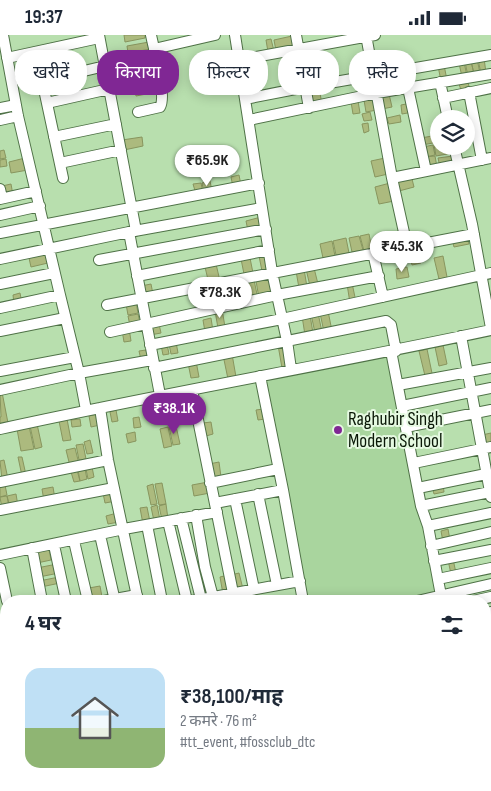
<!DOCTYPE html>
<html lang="hi">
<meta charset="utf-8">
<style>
:root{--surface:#fff;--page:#f2f2f3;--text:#1f2937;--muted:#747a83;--line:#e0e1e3;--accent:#802794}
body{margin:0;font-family:"Sofia Sans Condensed","Noto Sans Devanagari",sans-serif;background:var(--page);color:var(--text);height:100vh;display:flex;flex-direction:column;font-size:19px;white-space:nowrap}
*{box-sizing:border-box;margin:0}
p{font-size:16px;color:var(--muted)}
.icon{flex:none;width:28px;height:28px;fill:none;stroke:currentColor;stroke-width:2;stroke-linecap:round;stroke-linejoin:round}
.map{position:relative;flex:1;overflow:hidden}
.details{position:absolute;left:0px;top:560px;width:491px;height:196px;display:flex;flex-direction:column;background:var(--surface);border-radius:20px 20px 0 0;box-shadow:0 2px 12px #0003}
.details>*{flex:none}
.hud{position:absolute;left:15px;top:15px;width:461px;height:45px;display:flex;gap:10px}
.tools{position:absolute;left:430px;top:75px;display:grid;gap:10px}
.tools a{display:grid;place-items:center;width:45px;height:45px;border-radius:50%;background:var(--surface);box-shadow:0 2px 12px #0003;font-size:25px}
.price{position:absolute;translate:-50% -42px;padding:0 11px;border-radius:18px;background:#fff;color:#222;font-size:16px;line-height:32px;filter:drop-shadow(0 1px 2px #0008)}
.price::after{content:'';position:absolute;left:50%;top:30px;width:15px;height:11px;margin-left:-8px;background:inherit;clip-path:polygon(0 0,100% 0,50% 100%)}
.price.selected{background:var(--accent);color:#fff}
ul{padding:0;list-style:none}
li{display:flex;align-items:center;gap:15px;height:125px;padding:0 25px}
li+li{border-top:1px solid var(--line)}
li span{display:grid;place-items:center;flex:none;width:140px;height:100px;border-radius:15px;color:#555}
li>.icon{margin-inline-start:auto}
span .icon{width:60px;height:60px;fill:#fffc;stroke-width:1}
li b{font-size:21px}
h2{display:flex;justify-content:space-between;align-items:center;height:60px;padding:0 25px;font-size:21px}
.pill{padding:0 18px;border-radius:20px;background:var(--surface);box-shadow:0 2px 12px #0003;font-size:18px;line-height:45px}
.pill.selected{background:var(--accent);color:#fff}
.status{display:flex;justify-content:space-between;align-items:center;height:35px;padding:0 25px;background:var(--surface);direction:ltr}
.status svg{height:14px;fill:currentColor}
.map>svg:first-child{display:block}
</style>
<div class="status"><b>19:37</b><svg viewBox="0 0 49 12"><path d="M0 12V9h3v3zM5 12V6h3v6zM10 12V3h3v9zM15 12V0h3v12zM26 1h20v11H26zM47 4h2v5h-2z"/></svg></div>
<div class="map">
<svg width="491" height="756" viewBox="0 0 491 756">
<rect width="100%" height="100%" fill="#b8dfae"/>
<!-- built -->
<path fill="#a9d59e" d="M388,318l50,240 -38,8h-95l-44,-222z"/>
<!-- building -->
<path fill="#acba7e" stroke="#88955e" d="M124,0h21v3l-20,4z
M292,1l2,12 -18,3 -2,-11z
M271,4l3,12 -6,1 -2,-12z
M149,7l2,7 -23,4 -1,-7z
M65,15l1,7 -8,2 -2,-8z
M235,21l2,6 -13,2 -1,-6z
M484,23l2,15 -5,1 -3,-15z
M477,24l3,14 -6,1 -3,-13z
M58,26l3,13 -4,1 -3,-13z
M471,26l3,13 -6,2 -3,-14z
M464,27l3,14 -5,1 -3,-14z
M30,29l1,8 -7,1 -1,-8z
M444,30l3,15 -6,1 -3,-15z
M210,34l1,4 -11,2 -1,-4z
M78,40l2,10 -7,1 -2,-9z
M300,41l1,8 -9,2 -1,-8z
M468,47l2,9 -8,2 -3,-9z
M155,48l2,9 -21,4 -2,-9z
M319,53l3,16 -10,2 -3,-16z
M389,59l3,13 -10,2 -3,-13z
M375,63l2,12 -11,2 -2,-12z
M358,66l2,12 -7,1 -2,-12z
M411,68l2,9 -11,2 -1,-9z
M370,77l2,8 -8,1 -2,-7z
M400,80l1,7 -12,2 -2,-6z
M368,88l1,8 -5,2 -2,-9z
M439,98v13h13l1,7 -17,3 -4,-22z
M432,101l1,7 -11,2 -1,-7z
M142,102l1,9 -19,4 -2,-10z
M433,110l2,10 -10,2 -2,-10z
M4,115l2,8 -6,1v-8z
M435,121l2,11 -10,2 -2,-12z
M453,121l2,8 -15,3 -2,-9z
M25,123l3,12 -17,3 -2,-11z
M385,123l3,16 -13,3 -4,-16z
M6,124l1,7 -7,1v-7z
M239,140l2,10 -8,2 -2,-10z
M412,144l2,8 -15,4 -2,-9z
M210,146l2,10 -8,2 -2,-10z
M201,148l2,10 -7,1 -3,-10z
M390,148l4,18 -15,3 -4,-17z
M11,149l2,11 -9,2 -2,-11z
M261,182l3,10 -16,4 -2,-10z
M369,199l3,15 -8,2 -4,-15z
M359,201l4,14 -11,2 -3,-14z
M467,201l2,8 -15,3 -2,-8z
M346,203l3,15 -13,2 -3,-14z
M332,206l3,15 -12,2 -3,-14z
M418,211l3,17 -9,2 -4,-16z
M46,219l2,9 -17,4 -2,-9z
M265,220l3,15 -6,1 -3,-15z
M443,221l4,21 -8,2 -5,-21z
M250,223l3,15 -9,1 -3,-15z
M216,229l4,17 -11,3 -4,-17z
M407,232l2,10 -12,2 -1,-10z
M314,233l4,16 -8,2 -4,-17z
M304,234l3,18 -8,1 -3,-17z
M270,243l4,17 -15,3 -3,-17z
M254,245l4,19 -8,1 -4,-18z
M352,248l4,19 -6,1 -3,-19z
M151,249l2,10 -10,2 -2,-10z
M20,258l2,10 -8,1 -1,-9z
M136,267l2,11 -10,2 -2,-11z
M222,274l3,18 -7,1 -3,-17z
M328,276l4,20 -8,1 -4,-19z
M318,278l4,19 -7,1 -4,-19z
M138,279l2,9 -10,3 -2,-10z
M310,280l3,18 -8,2 -3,-19z
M211,283l2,13 -8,1 -2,-12z
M159,289l2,9 -11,2 -2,-9z
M129,293l2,13 -7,1 -2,-12z
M176,307l2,11 -7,1 -2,-10z
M167,309l2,10 -6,1 -2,-10z
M284,309l5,23 -7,1 -4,-23z
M443,310l4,19 -8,2 -4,-19z
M427,314l6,29 -7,2 -7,-29z
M146,315l2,9 -7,1 -2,-9z
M232,319l4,23 -8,2 -5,-24z
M196,326l3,16 -8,1 -3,-15z
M0,357h2l6,31 -8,1v-7h1z
M263,374l2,10 -7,1 -2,-10z
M116,375l2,11 -6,1 -2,-10z
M98,379l2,11 -9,2 -2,-11z
M139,382l2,10 -7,1 -1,-10z
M67,384l4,21 -8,1 -4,-20z
M80,384l1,7 -9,1 -1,-7z
M211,387l2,12 -7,2 -3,-13z
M37,389l5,23 -7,2 -5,-23z
M29,391l5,23 -13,2 -4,-22z
M176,391l4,18 -7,1 -4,-18z
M168,392l4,19 -8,2 -4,-19z
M135,397l1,9 -8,2 -2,-9z
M491,398v12l-7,1 -2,-11z
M90,405l3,13 -6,1 -3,-12z
M83,409l3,15 -7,1 -3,-15z
M75,413l4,16 -9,2 -4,-16z
M18,422h4l4,18 -4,1z
M4,425l4,19 -6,1 -2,-19z
M219,427l2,15 -9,1 -3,-14z
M92,432l2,10 -6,2 -2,-10z
M85,434l2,10 -7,2 -2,-11z
M77,435l3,11 -6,1 -3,-10z
M208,447l2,11 -16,3 -2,-11z
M162,448l4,21 -7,1 -4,-21z
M153,449l4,20 -6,1 -4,-19z
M443,449l1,8 -10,2 -2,-8z
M5,450l2,10 -7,2v-11z
M53,452l2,12 -11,2 -2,-12z
M114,456l2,10 -11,2 -2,-10z
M16,459l2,12 -8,1 -3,-11z
M7,461l2,11 -7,2 -2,-12z
M166,469l2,15 -6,1 -3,-14z
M157,470l3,15 -6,1 -3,-14z
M147,472l3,15 -7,2 -3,-16z
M117,478l2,9 -11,2 -2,-8z
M448,494l2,11 -7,2 -2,-11z
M49,514l2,11 -14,3 -2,-11z
M453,524l3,14 -5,1 -3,-14z
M57,529l2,9 -20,4 -2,-9z
M239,538l4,16 -9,2 -3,-16z
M228,540l3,17 -8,2 -3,-17z
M59,542l1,6 -19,4 -2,-6z
M100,551l2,11 -10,2 -3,-11z
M490,616l1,13 -4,1 -2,-11z
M2,681l4,21 -6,1v-21z"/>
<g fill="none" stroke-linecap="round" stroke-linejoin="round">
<defs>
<path id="minor" d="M3,0l15,81 42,179
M99,0l37,196
M235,0l37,237 15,69 4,28
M296,0l13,73
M366,0l26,143
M154,14l61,-14
M36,17l27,126
M7,23l92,-20
M239,25l136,-25
M42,46l63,-15
M440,47l8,37
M408,53l18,83
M469,57l13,68
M443,63l48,-10
M245,64l61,-12 185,-32
M47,68l62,-14
M0,73l16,-3
M138,77l22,-5c7,-11 -6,-57 -9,-72
M0,85l18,-4
M249,85l128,-27 114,-19
M54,102l62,-13
M454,111l18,78 19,104
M60,128l61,-13
M0,154l2,9
M0,164l36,-8
M0,180l40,-9
M0,198l259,-50
M407,211l-15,-68 99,-20
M373,218l10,44
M0,224l129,-27
M99,225l167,-31
M137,241l132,-26
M0,249l54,-11
M107,270l367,-71
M0,273l60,-13 19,78 -79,17
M0,296l65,-13
M110,297l167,-37 102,-19
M461,301l30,161
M150,310l132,-26 209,-46
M391,316l30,155 7,20 14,75
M154,333l232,-47 5,4 5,26
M0,336l75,-14
M260,341l23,114
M398,350l93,-17
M192,355l41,203
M160,360l-31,-163 133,-24
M402,371l89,-18
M100,373l8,52 30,141
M86,375l-7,-37 73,-13
M406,392l85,-17
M0,394c163,-36 328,-64 491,-99
M414,428l77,-16
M0,447l108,-22
M210,448l68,-14
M418,453l68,-14
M258,459l19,91
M235,464l19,90
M215,468l68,-13 20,111
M421,471l69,-14
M0,475l114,-22
M196,480l9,52 8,30
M181,483l20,81
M168,486l19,80
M147,490l15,76
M428,491l63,-13
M100,500l15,66
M74,506l14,60
M54,510l12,56
M431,511l60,-14
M32,513l10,53
M0,520l124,-26 93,-17
M434,526l57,-11
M0,533l7,33
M438,544l53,-11
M104,566l33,-6
M192,566l108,-20
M417,566l74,-17
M473,566l18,-4
M485,579l6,-2
M485,594l6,-1
M485,615l6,-1
M4,644l2,11
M485,644l6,-1
M0,680l6,-2
M485,689l6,-1
M0,715l6,27
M485,715l6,-1
M485,740l6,-1
M8,750l2,6
M41,750l1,6
M68,750l1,6
M93,750l1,6
M251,750l1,6
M340,750l1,6
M365,750l1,6
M387,750l1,6
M410,750l2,6
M434,750l1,6
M457,750l2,6
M470,750l2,6
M115,752l9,-2
M204,756l32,-6"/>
</defs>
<!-- minor casing -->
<use href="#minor" stroke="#4f7247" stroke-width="12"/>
<!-- minor -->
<use href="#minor" stroke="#fff" stroke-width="10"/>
</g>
<!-- markers -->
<circle fill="#802794" stroke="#e5f9e1" stroke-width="2" cx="338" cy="395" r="5"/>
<g text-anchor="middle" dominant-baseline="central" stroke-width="4" stroke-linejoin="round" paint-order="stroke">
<!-- poi labels -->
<g font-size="19" fill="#0a1807" stroke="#e5f9e1" text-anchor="start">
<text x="348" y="384">Raghubir Singh<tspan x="348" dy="22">Modern School</tspan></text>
</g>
</g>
</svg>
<div class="tools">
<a><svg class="icon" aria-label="layers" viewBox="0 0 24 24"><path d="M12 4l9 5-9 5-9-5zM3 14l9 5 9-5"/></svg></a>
</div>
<b class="price" style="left:207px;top:152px">₹65.9K</b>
<b class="price" style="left:402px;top:238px">₹45.3K</b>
<b class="price" style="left:220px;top:284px">₹78.3K</b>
<b class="price selected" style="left:174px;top:400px">₹38.1K</b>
<div class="hud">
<a class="pill">खरीदें</a>
<a class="pill selected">किराया</a>
<a class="pill">फ़िल्टर</a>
<a class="pill">नया</a>
<a class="pill">फ़्लैट</a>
</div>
<section class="details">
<h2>4 घर<svg class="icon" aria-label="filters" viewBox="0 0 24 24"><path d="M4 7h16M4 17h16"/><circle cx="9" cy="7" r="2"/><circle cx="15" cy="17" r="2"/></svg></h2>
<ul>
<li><span style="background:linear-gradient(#bfe0f5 60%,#8fb573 0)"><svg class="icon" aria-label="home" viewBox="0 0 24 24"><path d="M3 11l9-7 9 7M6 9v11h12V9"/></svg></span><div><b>₹38,100/माह</b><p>2 कमरे · 76 m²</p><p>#tt_event, #fossclub_dtc</p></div></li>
</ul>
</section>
</div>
